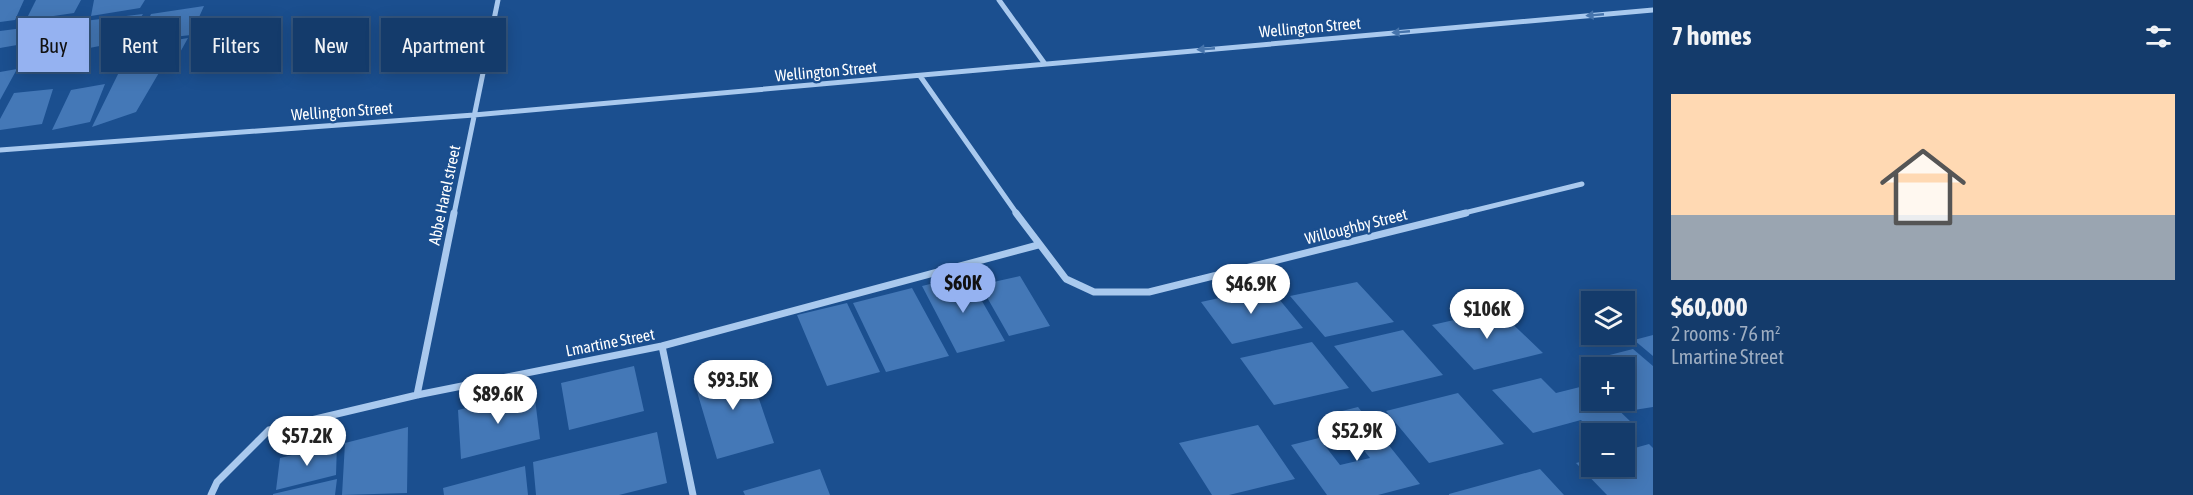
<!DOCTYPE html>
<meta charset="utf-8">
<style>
:root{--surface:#143b6b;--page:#1d4271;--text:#f1f3f6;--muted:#9dadc1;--line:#33557e;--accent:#95b2f1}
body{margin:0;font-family:"Asap Condensed",sans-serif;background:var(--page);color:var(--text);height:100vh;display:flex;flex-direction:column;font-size:22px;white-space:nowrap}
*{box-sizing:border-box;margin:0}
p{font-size:20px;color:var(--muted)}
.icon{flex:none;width:33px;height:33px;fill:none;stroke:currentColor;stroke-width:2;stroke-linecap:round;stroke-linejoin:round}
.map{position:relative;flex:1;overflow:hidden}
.details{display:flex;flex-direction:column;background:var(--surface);width:540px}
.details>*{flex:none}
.hud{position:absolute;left:18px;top:18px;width:570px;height:54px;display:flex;gap:12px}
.fabs{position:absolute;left:1581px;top:291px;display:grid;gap:12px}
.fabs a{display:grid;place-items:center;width:54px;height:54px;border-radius:0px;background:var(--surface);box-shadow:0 3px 15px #0003,0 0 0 2px var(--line);font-size:30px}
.price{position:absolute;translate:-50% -51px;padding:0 14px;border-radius:21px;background:#fff;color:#222;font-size:20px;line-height:39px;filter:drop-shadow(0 2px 3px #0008)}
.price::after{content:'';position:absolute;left:50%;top:36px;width:18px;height:14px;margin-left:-9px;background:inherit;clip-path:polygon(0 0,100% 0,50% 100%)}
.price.current{background:var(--accent);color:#111}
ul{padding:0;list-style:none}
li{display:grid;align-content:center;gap:12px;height:318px;padding:0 18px}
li+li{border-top:2px solid var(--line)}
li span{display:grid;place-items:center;height:186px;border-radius:0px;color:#555}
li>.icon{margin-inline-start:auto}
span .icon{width:108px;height:108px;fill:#fffc;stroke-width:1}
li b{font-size:26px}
h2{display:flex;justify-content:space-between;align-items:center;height:72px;padding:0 18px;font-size:26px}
.chip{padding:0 21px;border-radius:0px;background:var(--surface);box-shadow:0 3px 15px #0003,0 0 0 2px var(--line);font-size:21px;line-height:54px}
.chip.current{background:var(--accent);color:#111}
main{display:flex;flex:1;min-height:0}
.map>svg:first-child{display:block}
</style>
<main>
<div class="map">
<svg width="1653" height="495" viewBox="0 0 1653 495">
<rect width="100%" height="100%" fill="#1b4f8f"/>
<!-- building -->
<path fill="#4478b7" d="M0,0h24l-9,20 -15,2z
M36,0h45l-7,13 -48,7z
M94,0h51l-5,8 -49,8z
M204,6l-13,29 -52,6 12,-27z
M143,14l-18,27 -56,11 15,-31z
M31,27l-14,18 -17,3v-17z
M188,38l-10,18 -36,7 25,-4 -31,53 -44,15 30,-61 5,-1 13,-19z
M17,69l-17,31v-28z
M105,84l-15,38 -38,8 19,-40z
M53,89l-11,35 -42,6v-11l14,-26z
M967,275l38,66 -48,12 -35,-67z
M1020,276l30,50 -41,10 -29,-51z
M1357,282l37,40 -69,15 -35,-41z
M1269,287l34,41 -71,16 -31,-42z
M912,288l37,68 -63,16 -33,-69z
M847,303l33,69 -53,14 -30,-71z
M1498,310l45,43 -69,17 -42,-45z
M1403,330l40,45 -71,17 -38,-46z
M1653,335v21l-19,-16z
M1312,342l37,46 -75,17 -34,-47z
M1633,349l20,17v41l-19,3 -10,-8v-34h-32v3l-10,-9z
M747,364l27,79 -57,16 -24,-81z
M634,366l10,45 -75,19 -8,-47z
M1541,378l15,15 36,-9v16h16l23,22 -39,10 -11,-12 -48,13 -41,-43z
M534,391l6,48 -79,20 -3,-49z
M1458,393l46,51 -75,19 -43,-52z
M1358,407l62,77 -42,11h-51l-36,-50 28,-7 21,27 30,-7 -36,-45z
M1258,425l37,54 -66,16h-17l-33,-52z
M408,427l-1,66 -65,2 3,-52z
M657,432l10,51 -48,12h-83l-3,-33z
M337,444l-1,31 -60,15 4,-32z
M1649,444l4,4v47h-46l-31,-32 16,-4v7h32v-15z
M525,466l3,29h-84l-1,-7z
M820,469l10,26h-85l-2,-4z
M1540,469l24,26h-115v-1z
M337,479l-2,16h-62v-1z"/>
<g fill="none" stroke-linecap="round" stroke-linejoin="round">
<!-- minor-far1 -->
<path stroke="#a9c9ee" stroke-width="5" d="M999,0l46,64
M920,76l97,138
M0,150l474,-35 1179,-105
M454,214l44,-214
M1460,214l122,-30"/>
<!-- minor -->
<path stroke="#a9c9ee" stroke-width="7" d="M1016,213l50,66 28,13h55l317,-79
M662,346l31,149
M417,395l37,-182
M211,495l6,-13 52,-52 148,-35 245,-49 376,-101"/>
</g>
<!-- one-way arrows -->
<defs><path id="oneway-solid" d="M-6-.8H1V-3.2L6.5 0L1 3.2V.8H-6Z" transform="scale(1.5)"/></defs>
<g fill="#4674ac">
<use href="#oneway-solid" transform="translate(1595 15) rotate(175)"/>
<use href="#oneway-solid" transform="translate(1401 32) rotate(175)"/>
<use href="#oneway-solid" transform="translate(1206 49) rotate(175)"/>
</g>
<g text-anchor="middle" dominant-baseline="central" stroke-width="4.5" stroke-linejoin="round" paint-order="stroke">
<!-- street labels -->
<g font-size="16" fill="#fff" stroke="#1b4f8f">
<text transform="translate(1310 27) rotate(-5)">Wellington Street</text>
<text transform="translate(826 71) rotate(-5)">Wellington Street</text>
<text transform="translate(342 111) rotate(-4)">Wellington Street</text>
<text transform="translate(444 195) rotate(-78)">Abbe Harel street</text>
<text transform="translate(1356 226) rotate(-14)">Willoughby Street</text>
<text transform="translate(610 342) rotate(-11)">Lmartine Street</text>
</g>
</g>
</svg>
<div class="fabs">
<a><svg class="icon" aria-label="layers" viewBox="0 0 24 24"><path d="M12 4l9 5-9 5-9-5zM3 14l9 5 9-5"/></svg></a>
<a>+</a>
<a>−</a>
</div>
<b class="price current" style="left:963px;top:314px">$60K</b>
<b class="price" style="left:1251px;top:315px">$46.9K</b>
<b class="price" style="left:1487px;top:340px">$106K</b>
<b class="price" style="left:733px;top:411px">$93.5K</b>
<b class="price" style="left:498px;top:425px">$89.6K</b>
<b class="price" style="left:1357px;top:462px">$52.9K</b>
<b class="price" style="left:307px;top:467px">$57.2K</b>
<div class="hud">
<a class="chip current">Buy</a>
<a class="chip">Rent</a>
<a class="chip">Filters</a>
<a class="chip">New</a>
<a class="chip">Apartment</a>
</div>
</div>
<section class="details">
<h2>7 homes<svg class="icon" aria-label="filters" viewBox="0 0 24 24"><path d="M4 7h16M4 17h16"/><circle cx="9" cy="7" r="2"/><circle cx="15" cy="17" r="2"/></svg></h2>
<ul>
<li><span style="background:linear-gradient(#ffd9b3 65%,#9aa5b1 0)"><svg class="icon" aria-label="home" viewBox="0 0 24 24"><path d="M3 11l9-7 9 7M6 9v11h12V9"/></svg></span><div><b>$60,000</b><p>2 rooms · 76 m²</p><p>Lmartine Street</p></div></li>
</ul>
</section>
</main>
